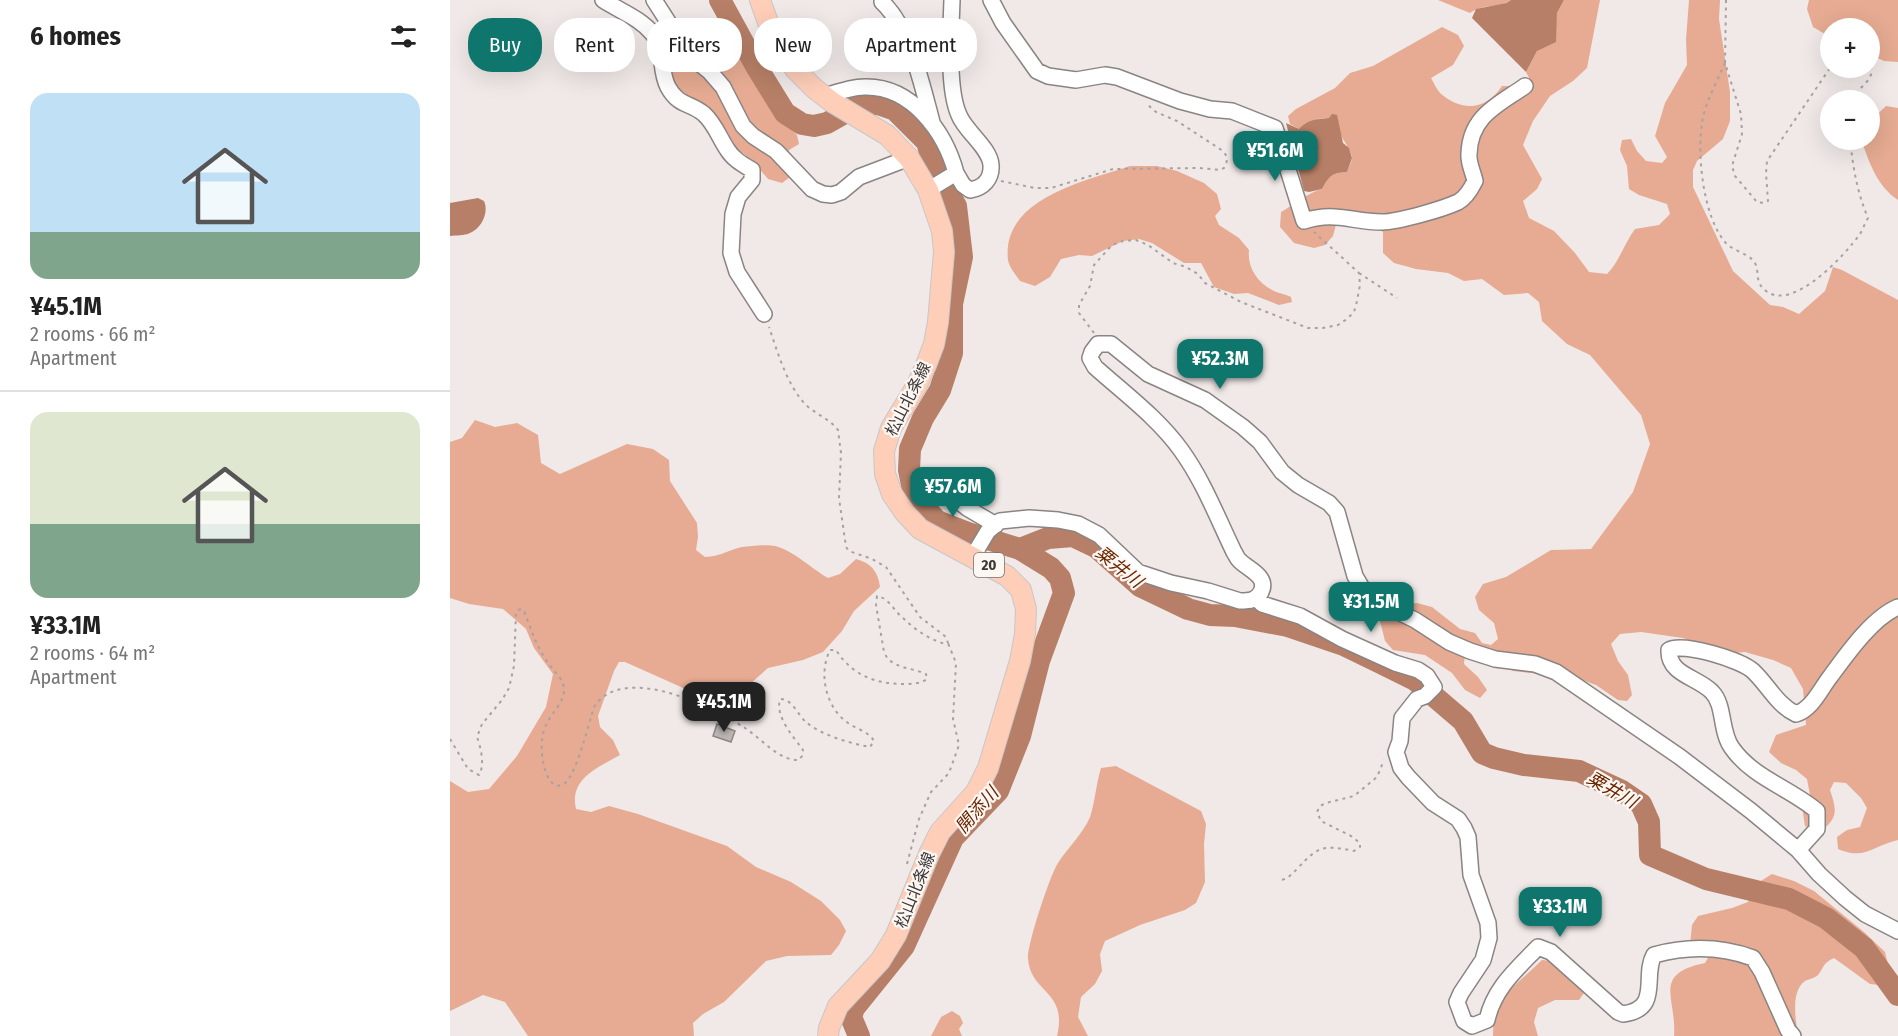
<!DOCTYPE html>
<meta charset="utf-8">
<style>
:root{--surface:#fff;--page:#f2f2f2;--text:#222;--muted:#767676;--line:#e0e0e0;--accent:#0f766e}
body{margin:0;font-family:"Fira Sans Condensed","Noto Sans JP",sans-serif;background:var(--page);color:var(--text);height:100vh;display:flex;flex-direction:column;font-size:22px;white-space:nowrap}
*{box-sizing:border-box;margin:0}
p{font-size:20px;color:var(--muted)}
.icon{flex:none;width:33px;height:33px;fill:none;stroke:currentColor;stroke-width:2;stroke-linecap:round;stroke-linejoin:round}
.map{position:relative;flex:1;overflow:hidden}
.sheet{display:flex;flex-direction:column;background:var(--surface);width:450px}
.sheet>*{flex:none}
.banner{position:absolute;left:18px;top:18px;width:570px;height:54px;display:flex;gap:12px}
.fabs{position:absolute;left:1370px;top:18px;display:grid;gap:12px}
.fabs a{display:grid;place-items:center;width:60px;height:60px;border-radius:50%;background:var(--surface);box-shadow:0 6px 24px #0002;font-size:30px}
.price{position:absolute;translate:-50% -51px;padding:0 14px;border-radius:12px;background:var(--accent);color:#fff;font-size:20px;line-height:39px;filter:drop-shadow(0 2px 3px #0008)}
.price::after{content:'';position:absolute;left:50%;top:36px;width:18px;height:14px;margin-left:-9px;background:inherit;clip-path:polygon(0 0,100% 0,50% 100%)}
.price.active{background:#222;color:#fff}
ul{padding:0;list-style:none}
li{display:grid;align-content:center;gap:12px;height:318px;padding:0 30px}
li+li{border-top:2px solid var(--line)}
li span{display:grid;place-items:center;height:186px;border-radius:18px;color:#555}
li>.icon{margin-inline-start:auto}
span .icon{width:108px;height:108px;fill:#fffc;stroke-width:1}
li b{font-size:26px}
h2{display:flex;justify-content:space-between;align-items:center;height:72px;padding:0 30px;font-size:26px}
.chip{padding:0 21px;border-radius:24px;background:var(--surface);box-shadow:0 6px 24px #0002;font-size:21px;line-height:54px}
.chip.active{background:var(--accent);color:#fff}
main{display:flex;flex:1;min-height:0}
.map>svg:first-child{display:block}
</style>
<main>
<section class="sheet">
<h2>6 homes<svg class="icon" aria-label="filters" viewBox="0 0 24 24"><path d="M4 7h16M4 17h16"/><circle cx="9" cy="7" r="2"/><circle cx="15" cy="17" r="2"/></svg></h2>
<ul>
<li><span style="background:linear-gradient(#bfe0f5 75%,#7fa58c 0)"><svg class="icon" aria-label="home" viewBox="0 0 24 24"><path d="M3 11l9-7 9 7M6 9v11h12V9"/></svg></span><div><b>¥45.1M</b><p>2 rooms · 66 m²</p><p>Apartment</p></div></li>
<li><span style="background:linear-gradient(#dfe7d0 60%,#7fa58c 0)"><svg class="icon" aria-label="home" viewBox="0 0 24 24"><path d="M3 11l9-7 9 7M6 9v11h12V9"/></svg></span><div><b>¥33.1M</b><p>2 rooms · 64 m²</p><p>Apartment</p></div></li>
</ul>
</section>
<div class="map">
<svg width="1448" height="1036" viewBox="0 0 1448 1036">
<rect width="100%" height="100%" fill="#f0e9e7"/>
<!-- forest -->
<path fill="#e6ab92" d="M988,0h73c-13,8 -29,4 -41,13z
M1114,0h36l-13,68 -14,13 -23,15 -17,25 -10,24 19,34 -5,10 -14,12 6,17 25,13 21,22 14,19 18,2c12,-12 17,-30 28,-45l24,-4 11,-11 -3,-10 -28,-9 -10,-6 -2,-23 -7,-16 2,-10 9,-1 6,12 9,10 16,2 5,-6 -12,-21 10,-33 22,-38 -1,-25 3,-40h31l-1,19 11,73v29l-7,18 -26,22 -4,9v17l40,84 37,34 13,2 16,7 26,-23 8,-24 9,3 56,30v540c-24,5 -33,21 -60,9l-1,-12 10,-7 13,-3 7,-19 -6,-10 -15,-15 -12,-1 -4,8c7,21 8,27 -9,42l-16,-6 -2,-13 7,-18 -3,-16 -11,-9 -15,-7 -12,-11 7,-17 30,-10 -3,-36 -12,-21 -18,-8 -28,-8 -21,2 -41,-16 -42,-6 -21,2 -9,10 7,17 10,14 4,20 -5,6 -9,-1 -22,-15 -19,-7 -64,-7 -13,-7 -35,-11 -1,11 14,13 9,13 -7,8 -15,-8 -13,-17 -27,-18 -32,-5 -8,-9 -5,-20 6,-15 31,-3 15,4 28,22 15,4 7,10 9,2 7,-6 -4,-16 -15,-13 -4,-13 8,-13 23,-7 45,-27 40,-1 42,-57 17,-48 -9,-29 -51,-60 -23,-11 -25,-23 -3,-19 -11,-9 -24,2 -22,-16 -18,2 -16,-8 -32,-4 -22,-6 -11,-10v-21l-17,-14 -29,3 -4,15 -8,9 -11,3 -20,-5 -14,-16 1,-15c14,-8 26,-19 41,-23 8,-14 10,-16 25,-17 1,-4 5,-10 5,-15 0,-6 -18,-32 -23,-39l-12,1 -18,10 -9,-5 -2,-8 8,-7 39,-21 15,-15 23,-7 69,-39 16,8 6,11 -11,19 -22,13c3,5 6,12 10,16 22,18 45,16 61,-8h11l9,11 7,-5 1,-12 -4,-8 11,-21 19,-26 1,-12z
M1359,0h89v62l-14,-1 -15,-7v-26h-39v9l-17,-10 -6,-18z
M218,23l31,31c5,-11 13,-19 26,-18l16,17 19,38 16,23 21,21 2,9 -10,6 1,27 -8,6 -14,-4 -16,-19 -16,-12 -15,-25 -21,-21 -19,-9 -9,-11 -16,-49 3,-9z
M1436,106l12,2v92c-21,-14 -28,-36 -36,-58v-2h7v-18z
M680,166h27l20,5 27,12 13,11 4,15 -6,7 4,9 20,13 10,12c-2,17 8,32 23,40 5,3 13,4 19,7l1,5 -13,3 -31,-12 -14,1 -20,-7 -13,-24h-17l-32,-20 -13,-4 -16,2 -31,15 -13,-1 -18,4 -11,18 -15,9 -15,-5c-4,-6 -11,-14 -12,-21 -7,-62 78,-79 122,-94z
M25,420l20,7 22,-4 21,12 3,28 19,11 67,-30 26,5 16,11 1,21 27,42 1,14 -2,13 9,7c17,-1 23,-7 37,-10 8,-1 25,-3 33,-1 18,4 37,23 53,32l12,-4 16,-15c15,4 22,12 24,28l-26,24 -12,20 -19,21 -20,8 -35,8 -19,17 3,30 -17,3 -54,-31 -56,-25h-6l-5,9 -16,45 2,11 13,13 7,15c-23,13 -51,24 -44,54l15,3 18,-6 29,8 89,32 29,21 35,15 30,19 19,19 6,11 -7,14 -8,10 -44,1 -21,5 -42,41 -21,12 -10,9 1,13h-166l-23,-34 -22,-7 -33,16v-230l18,11 21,-3 28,-33 29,-49 7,-33 -19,-26 -8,-19 -23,-20 -34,-5 -19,-6v-156l12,-4z
M666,766l85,45 5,13 -2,20 1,38 -9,21 -11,7 -45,15 -35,16 -5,13 2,17 -7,13 -14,13 -3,20 10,19h-31c11,-46 -26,-42 -29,-77 -1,-14 22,-84 30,-96 9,-14 26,-31 32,-46 5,-15 6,-33 11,-49z
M1322,874l22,7 20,10 50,41 21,20 5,21 -11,12 -9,-1 -36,-26c-12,6 -9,8 -16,17 -3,3 -9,4 -13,6 -15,11 -9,39 -7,55h-124c3,-38 -23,-62 31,-73l3,-5 -7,-8 -11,-5 2,-20 6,-9 34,-8 16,-6 8,-18z
M1092,960l10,1 34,29 -7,10h-24l-17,8 -4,14 4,14h-45l1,-31c15,-16 32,-29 48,-45z
M502,1011l8,5 3,7 -4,6 3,7h-31l10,-19z"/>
<!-- water -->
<path fill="#b77f67" d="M1061,0h53l-7,13 -1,29 -19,9 -11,21 -54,-54 4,-9 30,-6z
M882,114l5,1 6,28 6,5 3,10 -5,14c-15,1 -17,3 -25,17l-13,3 -5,-1 -18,-68 13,6c8,-9 17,-10 30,-11z
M28,198l6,3c5,11 -2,27 -14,32 -6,3 -14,2 -20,3v-33z"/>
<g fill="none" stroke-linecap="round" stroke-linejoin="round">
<!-- river -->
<path stroke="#b77f67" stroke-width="22" d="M270,0l36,66 29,47 17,11 12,2 13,-3 32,-18 19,-1 17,6 32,32 8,28 21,36 6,51 -10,47v49l-12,37 -17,28 -13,31 -1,21 5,25 23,26 31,12 52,16 28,-11 25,-2 23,11 44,39 48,23 22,6 25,1 53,10 56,19 35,17 36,18 48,41 19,32 12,5 30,7 55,6 43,20 19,13 8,18 1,33 56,24 83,20 37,19 38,30 34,47
M409,1036l-8,-19 3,-9 50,-62 49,-108 45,-47 22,-55 19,-75 25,-68 -4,-15 -9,-10 -31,-19"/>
</g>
<!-- building -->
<path fill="#bcb6b4" stroke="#8c8684" stroke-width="1.5" d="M267,724l18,7 -4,11 -18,-6z"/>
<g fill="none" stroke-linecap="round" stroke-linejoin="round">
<defs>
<path id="minor" d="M153,0c17,11 37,18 50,34 12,15 6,36 15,53 11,20 22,15 36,27 11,10 15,23 23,35 6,10 15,15 25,21v10l-14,17 -5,17 -2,39 6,19 27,42
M204,0l36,56 20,16 13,15 20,39 10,10 23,15 36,38 11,5 9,1 9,-3 18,-15 50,-19
M541,0l12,23 34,48 11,5 28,4 29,-5 12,2 63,24 30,8 22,2 43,17 29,93c31,-10 48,1 78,1 16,0 61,-13 76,-20 8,-4 13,-13 17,-21 -2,-9 -7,-19 -6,-27 1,-38 29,-49 56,-68
M432,2c28,26 40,83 50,120
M375,96c12,-4 27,-9 40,-9 47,-1 80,45 91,86
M478,190l28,-17 7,12 7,5c13,-2 22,-11 21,-25 -1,-17 -26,-34 -32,-50 -12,-26 -8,-86 -7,-115
M482,480l35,28 29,17
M523,556l15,-25 12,-10 29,-3 29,2 20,4 21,11 39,37 33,11 37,8 32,10c9,0 16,0 21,-9 8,-16 -14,-23 -22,-32 -2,-2 -3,-5 -5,-8 -17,-35 -30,-70 -53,-102 -23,-32 -57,-57 -86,-83l-5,-9 2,-6 6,-8h13l37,30 57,26 38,27 17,15 22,30 16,13 31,18 8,9 18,64 7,12 14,13 39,19 34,22 21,9 25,8 40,5 21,8 124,85 71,54 47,39 21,24 26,24 20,16 33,17
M806,598l6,6 38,12 42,23 53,24 23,7 9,6 7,11 -9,9 -8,3 -15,19 -2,23 -4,11 5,16 7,9 25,26 25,16 6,9 4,9 3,38 17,48 1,15 -6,22 -22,33 -4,9 7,19 8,5 15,-6c7,-32 30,-51 51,-73l13,5 67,60 5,2c39,-5 19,-38 31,-59 33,-9 66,-9 99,3l9,14 26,58 5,6
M1348,850l19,-21v-18c-27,-23 -64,-33 -85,-63 -12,-16 -7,-43 -20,-56 -14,-15 -44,-17 -43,-42 14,-8 72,10 84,21 15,14 24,34 43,43 16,-5 24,-24 34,-37 17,-23 42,-59 68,-70"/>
<path id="major" d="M310,0l10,28 25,41 20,20 17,13 55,33 22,23 19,32 14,41 2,21 -6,70 -4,22 -8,21 -9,20 -26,43 -7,23 1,23 7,20 13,19 15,16 87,47 14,14 5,19 -1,25 -5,27 -32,107 -12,24 -36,40 -11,22 -33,81 -16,26 -42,45 -9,22 -1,8"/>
</defs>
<!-- minor casing -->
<use href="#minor" stroke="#8a8482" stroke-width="18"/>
<!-- major casing -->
<use href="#major" stroke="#c8c7c7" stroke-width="22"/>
<!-- path -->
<path stroke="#a7a2a1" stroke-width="2" stroke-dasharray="3 4.5" stroke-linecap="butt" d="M1276,0l-1,63 16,51 1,20 -10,32 3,10 22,26 7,1 4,-2 -2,-28 1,-12 63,-93
M1275,63c-8,19 -20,39 -23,60 -5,32 1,93 23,119 7,9 24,11 30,21 5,10 -1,19 11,28 27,21 79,-36 94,-57 3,-5 5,-11 8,-16 -11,-26 -15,-51 -18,-78
M1402,100c4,-11 19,-17 20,-30l-3,-5
M551,181l34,7h16l62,-19 86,-1 21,2 4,-2c4,-7 4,-11 -1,-17l-46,-30 -21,-9 -9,-8
M909,273l38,25
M644,333l-15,-20v-8l11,-19 4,-21 18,-20 11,-4 13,-1 12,5 25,18 13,4 12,7 7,9 36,19 67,26h15l15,-3 9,-6 7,-7 3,-11 3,-16 -1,-12 -45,-41
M0,739l18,30 11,6c6,-10 2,-27 -2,-38l5,-13 20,-24 7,-12 5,-22 2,-53 2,-3 4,-1 2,2c8,21 14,40 28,57 5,6 11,12 12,20 1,14 -12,24 -18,37 -7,14 -5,40 3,54 3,5 9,9 15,5 12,-8 25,-61 30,-77 29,-45 119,0 151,21 17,11 34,33 54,32l3,-4 1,-6c-10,-14 -28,-33 -23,-51 13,0 18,17 27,24 17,13 42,20 63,24l4,-6c-5,-9 -17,-12 -26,-18 -22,-15 -30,-49 -18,-73h6c16,25 39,34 68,34 8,0 16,0 23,-5l-1,-5c-15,-7 -35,-5 -42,-22l-8,-47 1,-9c12,2 17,15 26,22 12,12 26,21 42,26l3,-1 -2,-6 -26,-20 -34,-50 -14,-8 -23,-8 -3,-4 -7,-49 2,-45 -3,-23c-8,-11 -23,-16 -33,-26 -19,-21 -27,-51 -36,-77
M457,864l12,-45 12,-27 18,-19 10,-28 -6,-26 3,-56 -8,-20
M832,880c7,-2 11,-7 16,-12 21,-23 26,-23 56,-17l6,-4v-4l-9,-7 -30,-15 -4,-9 3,-6 6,-3 28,-7 23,-19 7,-17"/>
<!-- minor -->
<use href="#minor" stroke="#fff" stroke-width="15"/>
<!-- major -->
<use href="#major" stroke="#feceb9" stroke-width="20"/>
</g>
<g text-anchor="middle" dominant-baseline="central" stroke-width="4.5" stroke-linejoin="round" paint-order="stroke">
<!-- shield labels -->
<rect fill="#fdf7f4" stroke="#747170" stroke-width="1.5" x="524" y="553" width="30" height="24" rx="4.5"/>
<g font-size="15" font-weight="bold" fill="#3a3837">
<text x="539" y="565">20</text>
</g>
<!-- street labels -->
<g font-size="16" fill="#3a3837" stroke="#fdf7f4">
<text transform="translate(458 399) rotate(-63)">松山北条線</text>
<text transform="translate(465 890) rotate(-68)">松山北条線</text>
</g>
<!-- water labels -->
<g font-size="18" font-style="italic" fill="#6c2700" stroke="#fdf7f4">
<text transform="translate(669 567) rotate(39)">粟井川</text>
<text transform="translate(1162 790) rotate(30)">粟井川</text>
<text transform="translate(527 810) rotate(-49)">開添川</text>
</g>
</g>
</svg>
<div class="fabs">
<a>+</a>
<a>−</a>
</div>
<b class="price" style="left:825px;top:182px">¥51.6M</b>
<b class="price" style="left:770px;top:390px">¥52.3M</b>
<b class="price" style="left:503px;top:518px">¥57.6M</b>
<b class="price" style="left:921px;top:633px">¥31.5M</b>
<b class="price active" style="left:274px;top:733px">¥45.1M</b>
<b class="price" style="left:1110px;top:938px">¥33.1M</b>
<div class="banner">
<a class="chip active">Buy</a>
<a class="chip">Rent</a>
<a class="chip">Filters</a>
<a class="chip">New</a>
<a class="chip">Apartment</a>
</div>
</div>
</main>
